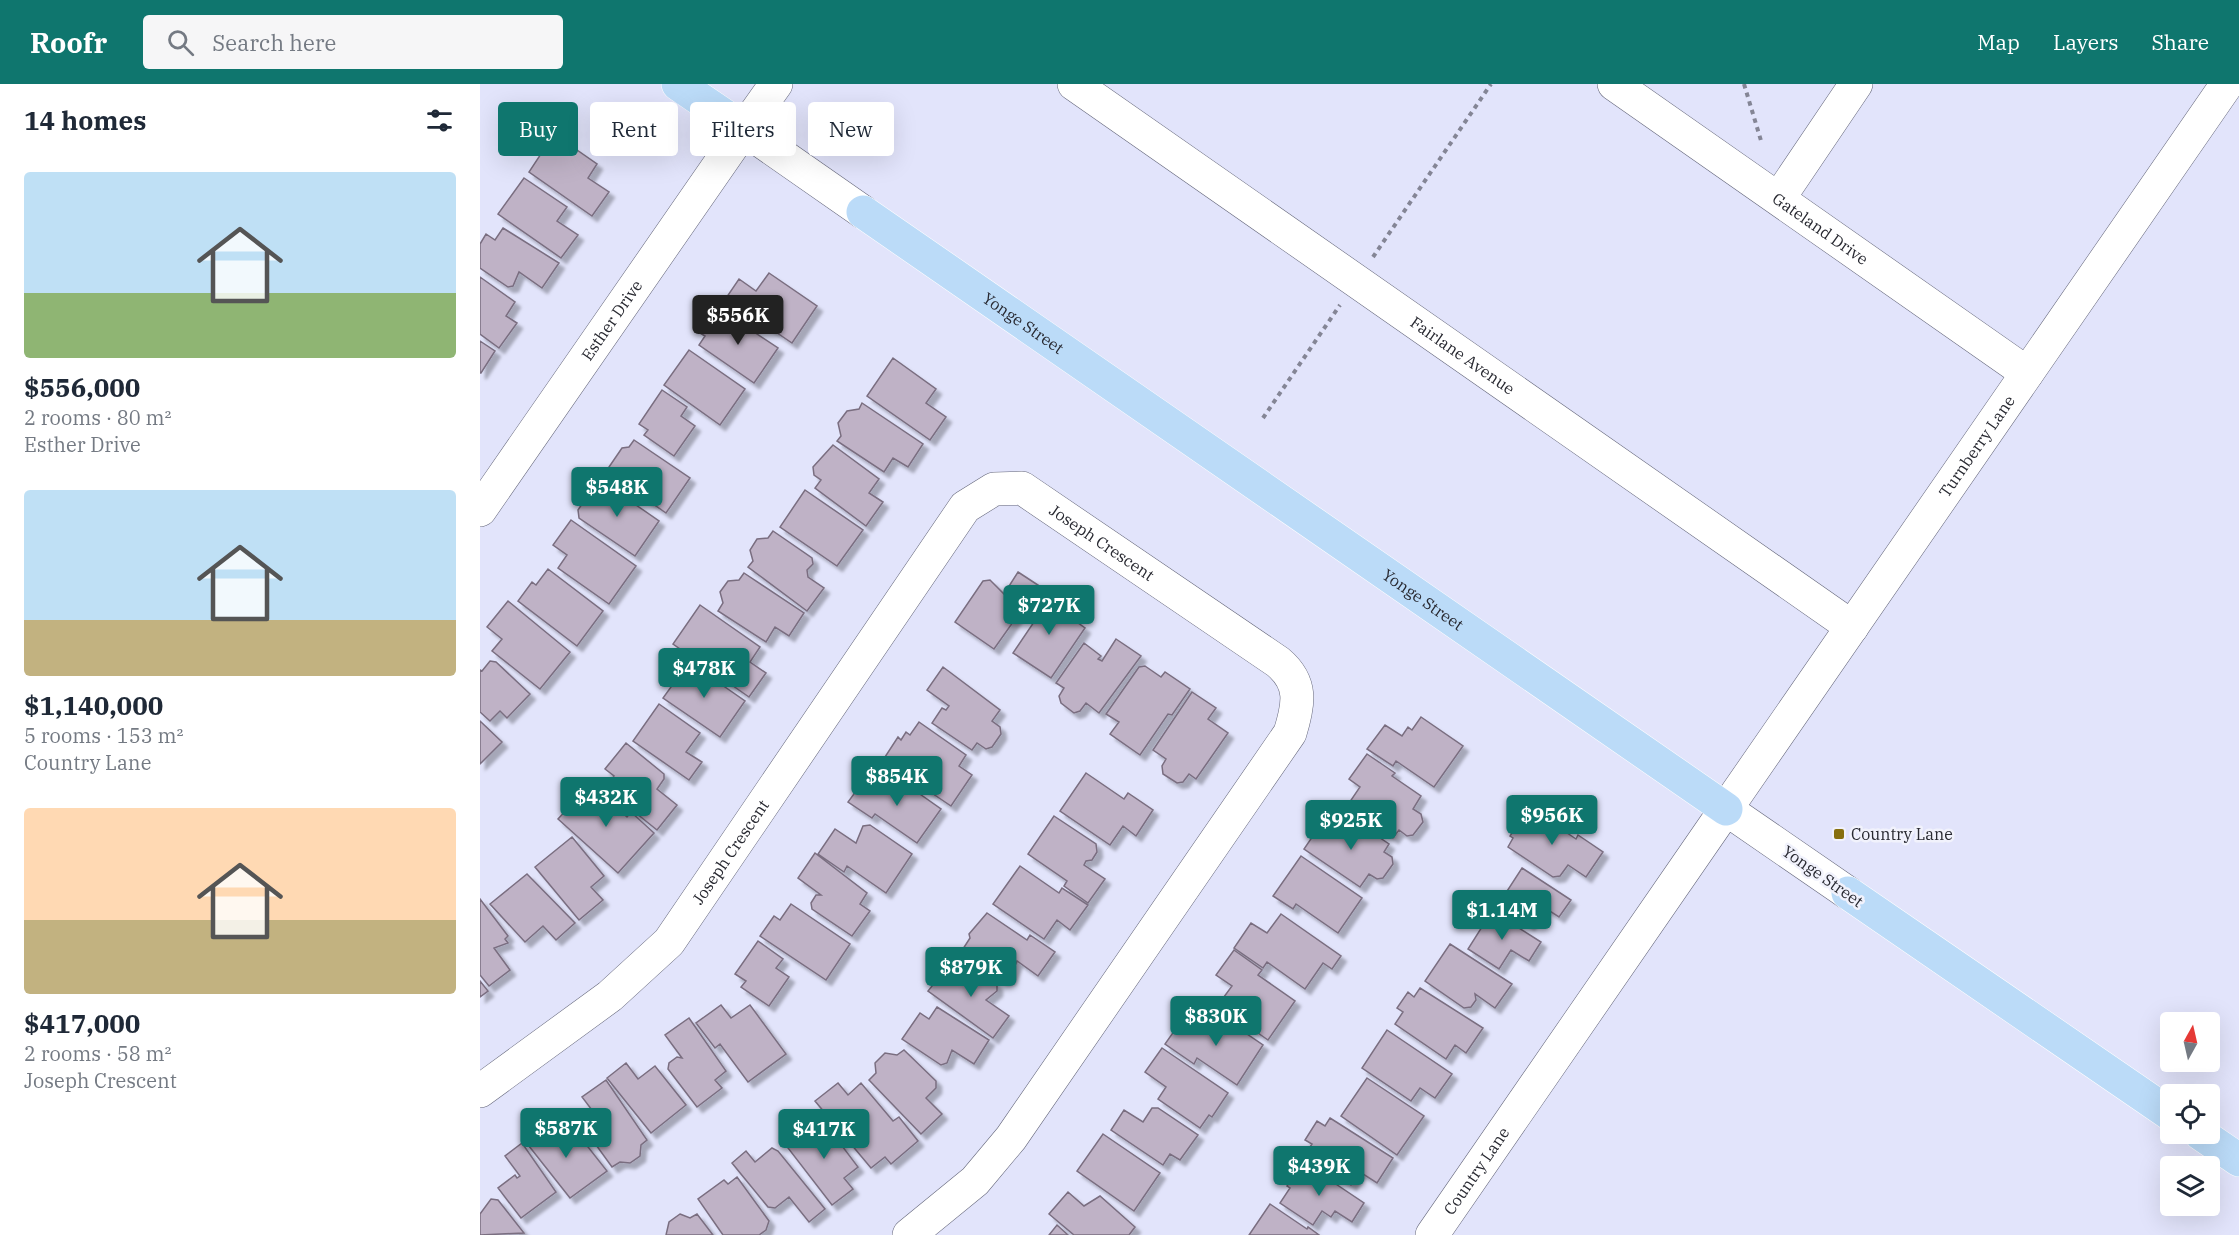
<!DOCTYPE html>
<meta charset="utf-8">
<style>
:root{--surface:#fff;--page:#f6f6f7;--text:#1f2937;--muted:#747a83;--accent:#0f766e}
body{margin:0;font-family:"IBM Plex Serif",serif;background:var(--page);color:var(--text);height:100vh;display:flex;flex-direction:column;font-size:22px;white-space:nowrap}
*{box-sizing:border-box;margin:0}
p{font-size:20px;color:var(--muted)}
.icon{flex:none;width:33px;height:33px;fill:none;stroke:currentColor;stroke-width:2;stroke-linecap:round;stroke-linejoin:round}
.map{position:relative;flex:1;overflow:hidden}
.side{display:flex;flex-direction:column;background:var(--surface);width:480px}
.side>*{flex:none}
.banner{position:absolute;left:18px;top:18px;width:570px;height:54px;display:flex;gap:12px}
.needle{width:39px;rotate:8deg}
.tools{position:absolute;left:1680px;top:928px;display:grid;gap:12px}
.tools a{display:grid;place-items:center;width:60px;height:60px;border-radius:6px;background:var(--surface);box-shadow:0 6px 24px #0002;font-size:30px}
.price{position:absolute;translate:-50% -51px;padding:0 14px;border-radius:6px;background:var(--accent);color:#fff;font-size:20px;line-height:39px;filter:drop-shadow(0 2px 3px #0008)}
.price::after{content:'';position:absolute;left:50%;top:36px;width:18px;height:14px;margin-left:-9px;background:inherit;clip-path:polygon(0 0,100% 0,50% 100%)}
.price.on{background:#222;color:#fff}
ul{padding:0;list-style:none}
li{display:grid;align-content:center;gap:12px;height:318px;padding:0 24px}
li span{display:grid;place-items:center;height:186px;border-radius:6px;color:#555}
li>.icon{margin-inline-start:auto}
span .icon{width:108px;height:108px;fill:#fffc;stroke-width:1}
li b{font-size:26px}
h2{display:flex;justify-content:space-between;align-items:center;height:72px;padding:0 24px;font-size:26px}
.tag{padding:0 21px;border-radius:6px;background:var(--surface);box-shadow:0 6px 24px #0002;font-size:21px;line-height:54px}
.tag.on{background:var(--accent);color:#fff}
header{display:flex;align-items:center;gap:36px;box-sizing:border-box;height:84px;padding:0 30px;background:var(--accent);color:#fff}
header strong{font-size:28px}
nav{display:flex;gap:33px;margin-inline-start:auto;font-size:21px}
.search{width:420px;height:54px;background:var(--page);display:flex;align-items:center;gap:15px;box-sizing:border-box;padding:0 21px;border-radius:6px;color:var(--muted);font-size:22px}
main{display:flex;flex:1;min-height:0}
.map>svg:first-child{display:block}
</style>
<header>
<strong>Roofr</strong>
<div class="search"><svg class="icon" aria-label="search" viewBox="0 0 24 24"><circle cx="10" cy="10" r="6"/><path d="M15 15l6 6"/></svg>Search here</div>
<nav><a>Map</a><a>Layers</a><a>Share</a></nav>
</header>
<main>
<section class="side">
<h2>14 homes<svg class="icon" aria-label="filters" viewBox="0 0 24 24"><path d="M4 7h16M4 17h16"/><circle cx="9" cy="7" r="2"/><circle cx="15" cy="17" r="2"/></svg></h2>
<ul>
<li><span style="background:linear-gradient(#bfe0f5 65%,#8fb573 0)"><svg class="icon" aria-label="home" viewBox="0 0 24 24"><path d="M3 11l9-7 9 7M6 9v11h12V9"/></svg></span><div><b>$556,000</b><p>2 rooms · 80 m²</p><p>Esther Drive</p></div></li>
<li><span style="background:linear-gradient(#bfe0f5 70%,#c2b280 0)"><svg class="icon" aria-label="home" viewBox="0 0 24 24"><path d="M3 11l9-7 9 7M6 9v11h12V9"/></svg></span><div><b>$1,140,000</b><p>5 rooms · 153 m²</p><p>Country Lane</p></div></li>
<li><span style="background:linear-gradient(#ffd9b3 60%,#c2b280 0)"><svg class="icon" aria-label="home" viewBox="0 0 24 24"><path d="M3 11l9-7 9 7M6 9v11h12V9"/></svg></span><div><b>$417,000</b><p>2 rooms · 58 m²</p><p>Joseph Crescent</p></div></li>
</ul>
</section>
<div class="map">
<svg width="1759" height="1151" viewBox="0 0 1759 1151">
<defs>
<filter id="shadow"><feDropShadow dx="5.5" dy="5.5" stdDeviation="1.5" flood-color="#0004"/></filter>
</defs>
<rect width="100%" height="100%" fill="#e2e4fb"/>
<!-- building -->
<path fill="#bfb2c6" stroke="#7a6e80" stroke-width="1.5" filter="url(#shadow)" d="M74,50l43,30 -9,14 21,14 -17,24 -63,-44z
M44,94l43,29 -10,14 21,14 -17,23 -63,-44z
M23,144l56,35 -17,25 -23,-16 -6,14 -5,1 -28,-19v-24l6,-10 9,6z
M289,189l48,33 -25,37 -40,-27 -4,6 -26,-18 17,-25 17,12z
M0,193l35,25 -9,14 11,7 -18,25 -19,-14z
M236,226l3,2 2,-2 57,38 -24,35 -55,-38 6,-9 -5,-3 3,-3 3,2 12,-17 -4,-3z
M0,257l15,10 -14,22h-1z
M209,266l56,39 -25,36 -56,-40z
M413,274l43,31 -10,14 20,14 -16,23 -63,-44z
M182,306l25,17 -6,9 14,10 -21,30 -30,-21 4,-5 -9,-6z
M382,319l61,41 -15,23 -15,-9 -9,14 -47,-31 4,-5 -3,-13 9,-12 12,-2z
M154,356l56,38 -24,35 -56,-39 -1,-7 13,-19 7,-1z
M353,361l46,34 -10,14 14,9 -17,24 -51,-38 6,-8 -7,-5 -1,-8z
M123,398l56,39 -24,35 -56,-38 -1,-8 12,-18 7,-1z
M325,406l58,40 -26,36 -57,-39z
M91,436l65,46 -27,38 -51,-36 9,-13 -14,-10z
M293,447l39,27 1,6 -6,6 1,7 16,11 -17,23 -59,-44 5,-6 -3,-11 7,-11 11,-1z
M68,485l55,42 -26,35 -59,-45 14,-19 4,3z
M538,488l26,17 -16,23 -5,-4 -29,41 -39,-27 28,-41 7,-1 14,14z
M264,489l60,40 -15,23 -14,-9 -9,15 -48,-31 5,-8 -3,-11 8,-11 11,-1z
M567,508l27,18 -4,7 15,11 -34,50 -38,-25 21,-31 -5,-3z
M28,517l62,51 -30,37 -48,-38 10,-12 -15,-12z
M220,521l60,42 -10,15 16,11 -17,24 -76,-53z
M636,555l25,17 -42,57 -13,-10 -6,8 -6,2 -13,-10 -2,-7 5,-8 -8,-5 28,-40 17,13 -3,3 4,2z
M10,577l6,1 34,32 -23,24 -7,-7 -10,10 -10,-9v-42l2,1z
M209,578l56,39 -25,36 -57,-39z
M665,582l16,11 4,-5 25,17 -18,26 -4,-1 -28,41 -30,-21 9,-12 -13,-8 33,-47z
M463,583l57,43 -8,11 8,6 1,7 -9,13 -6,2 -9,-6 -5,7 -40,-27 10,-15 4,2 3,-4 -22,-16z
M712,608l24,16 -8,11 20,14 -32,46 -7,-5 -6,8 -6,1 -14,-9 -1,-8 4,-7 -13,-9z
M179,620l41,29 -14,19 16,10 -13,18 -56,-39z
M941,633l42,29 -29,41 -38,-26 -3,5 -26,-17 18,-24 17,11 6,-9 4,3z
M0,637l22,21 -22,22z
M439,638l47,33 -7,11 13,9 -21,31 -68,-46 15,-23 3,3 5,-8 4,3z
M146,659l38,31v5l-7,10 20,16 -20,25 -52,-42 9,-12 -9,-7z
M887,670l28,19 -3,3 29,20 -8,13 8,5 2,8 -10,13 -6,1 -8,-6 -6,8 -46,-32 13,-19 -11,-8z
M410,689l51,36 -24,34 -42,-29 -3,4 -24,-16 14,-19 14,10z
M606,689l38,26 4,-6 25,17 -17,26 -13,-10 -13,19 -50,-34z
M110,700l37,33 4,-5 23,21 -36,40 -60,-54z
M1049,723l47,32 2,-4 25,17 -17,25 -18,-12 -8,11 -7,1 -45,-30 5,-9 -3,-2z
M863,729l46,31 -5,8 8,5 1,7 -10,14 -6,1 -8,-5 -9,13 -56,-38 15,-22 10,7z
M574,732l42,28 1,8 -5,8 -6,1 -2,4 21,14 -17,24 -24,-17 3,-5 -39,-27z
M390,741l42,29 -26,39 -39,-27 -3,6 -26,-18 17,-25 21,14 7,-17z
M92,753l32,39 -13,11 12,13 -24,20 -44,-53z
M335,769l52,40 -7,11 10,7 -18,25 -40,-27 -1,-6 5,-8h5l-23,-17z
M821,772l61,42 -24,35 -42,-29 -3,5 -20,-13z
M540,782l39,27 3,-5 26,17 -18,25 -13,-10 -13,19 -51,-35z
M1042,784l49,32 -12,17 -17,-11 -13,19 -31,-20z
M47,790l48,49 -19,17 -13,-14 -18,16 -35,-38z
M0,815l28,37 -3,3 3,4 -14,5 16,22 -21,16 -9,-11z
M311,820l59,40 -24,36 -66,-44 14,-20 6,4z
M1012,827l49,31 -12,19 -18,-11 -12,19 -31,-20z
M507,829l40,27 3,-5 25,17 -17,24 -21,-15 -7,18 -7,1 -42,-28 9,-14 -1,-4z
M801,830l60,42 -9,13 -9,-6 -18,26 -38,-27 -4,6 -29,-20 17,-25 16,10z
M278,857l25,18 -7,9 13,9 -20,29 -28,-19 5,-6 -11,-7z
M970,860l62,40 -17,24 -20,-14 1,6 -5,7 -7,1 -39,-27z
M754,866l28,20 -4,5 37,26 -27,39 -50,-35 14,-19 -16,-11z
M479,875l38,26v6l-11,9 23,16 -16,22 -65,-47 8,-10 5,3z
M0,897l8,10 -8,6z
M940,904l63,40 -17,25 -11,-8 -9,14 -51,-35 8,-12 -6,-4 11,-16 6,5z
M241,921l10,13 19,-13 36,49 -38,28 -28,-38 -5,4 -19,-25z
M457,923l52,33 -15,24 -22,-14 -5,13 -6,2 -39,-26 18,-26 9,6z
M704,933l22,15 9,-13 7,-2 41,28 -26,40 -40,-27 -3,6 -29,-20z
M209,934l37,53 -11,9 7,8 -25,19 -29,-38 1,-6 8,-6 5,1 -17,-23z
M907,946l65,44 -17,24 -15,-10 -9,13 -49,-33z
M682,964l66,45 -16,24 -3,-2 -9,13 -42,-29 8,-12 -21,-15z
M424,966l32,31v7l-10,10 16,16 -21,20 -52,-54 7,-7 -1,-10 10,-10 12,2z
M146,979l12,16 17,-13 31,39 -35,28 -44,-55z
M887,994l57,38 -27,39 -56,-39z
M126,996l41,60 -6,5 -1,11 -10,7 -10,-1 -8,5 -34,-47 14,-10 -10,-13z
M358,999l10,12 13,-12 32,38 6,-4 19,24 -27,23 -6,-7 -14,11 -56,-67z
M672,1024h6l40,27 -18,25 -10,-6 -7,11 -52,-35 13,-20 19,12z
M850,1034l63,40 -16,25 -17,-11 -9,13 -46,-30 7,-11 -7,-4 12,-19 8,5z
M69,1038l14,19 1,-5 6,-5 7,2 30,38 -37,27 -45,-57z
M344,1038l34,45 -14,11 9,11 -21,16 -44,-57 7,-5 1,-11 11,-8 11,3z
M623,1050l57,39 -26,38 -57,-40z
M42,1059l34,49 -35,26 -23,-30 17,-13 2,3 3,-2 -15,-20z
M292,1064l6,3 47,58 -16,13 -20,-25 -14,11 -7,-1 -36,-44 14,-12 9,11z
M826,1080l58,39 -12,19 -17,-11 -4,6 -9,-6 -9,14 -33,-22 10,-15 -3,-2 7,-11 4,3z
M257,1093l32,44 -3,9 -7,5h-36l-25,-36 26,-19 4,4z
M588,1108l16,14 16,-10 35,31 -6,8h-55l-25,-21z
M11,1115l7,1 26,33 -44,2v-21z
M790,1120l37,25 1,-2 11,8h-70z
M200,1130l10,4 7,-4 16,21h-47l3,-13z
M577,1141l11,10h-19z"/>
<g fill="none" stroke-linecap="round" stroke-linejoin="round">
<defs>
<g id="street">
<path id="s1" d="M594,0l778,543"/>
<path id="s2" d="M1134,0l413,289"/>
<path d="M264,45l32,-45"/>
<path d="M1299,114l77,-114"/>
<path id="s3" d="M1246,725l501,-725"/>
<path id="s4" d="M0,1007l130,-95 59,-54 296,-435 29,-18 28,-1 256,174c25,21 21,42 12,71l-279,405 -36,43 -66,54"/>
</g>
<g id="secondary">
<path id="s5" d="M0,426l264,-381 119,83"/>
<path id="s6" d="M952,1151l294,-426 122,84"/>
</g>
<g id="primary">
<path d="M198,0l66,45"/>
<path id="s7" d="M383,128l863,597"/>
<path d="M1368,809l322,221"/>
<path d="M1721,1050l38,26"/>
</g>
</defs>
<!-- street casing -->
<use href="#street" stroke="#64667a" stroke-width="34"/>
<!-- secondary casing -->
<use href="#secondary" stroke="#64667a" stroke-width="34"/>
<!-- primary casing -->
<use href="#primary" stroke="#fff" stroke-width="34"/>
<!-- path -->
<path stroke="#848595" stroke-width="4" stroke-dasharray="4.5 4.5" stroke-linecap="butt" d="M1264,0l18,60
M893,173l118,-173
M783,334l77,-113"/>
<!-- street -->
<use href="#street" stroke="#fff" stroke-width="33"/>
<!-- secondary -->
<use href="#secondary" stroke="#fff" stroke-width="33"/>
<!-- primary -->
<use href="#primary" stroke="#bbdbf8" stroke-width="33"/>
</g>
<!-- markers -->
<rect fill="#876f0e" stroke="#f1f2fc" stroke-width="2" x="1353" y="744" width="12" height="12" rx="3"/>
<g text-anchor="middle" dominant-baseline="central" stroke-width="5" stroke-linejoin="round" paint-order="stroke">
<!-- street labels -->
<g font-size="16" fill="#282931" stroke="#f1f2fc">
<text stroke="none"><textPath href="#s2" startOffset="252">Gateland Drive</textPath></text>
<text stroke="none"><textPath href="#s5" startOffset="231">Esther Drive</textPath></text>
<text stroke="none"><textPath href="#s7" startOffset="195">Yonge Street</textPath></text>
<text stroke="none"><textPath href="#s1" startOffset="474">Fairlane Avenue</textPath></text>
<text stroke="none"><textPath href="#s3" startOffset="441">Turnberry Lane</textPath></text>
<text stroke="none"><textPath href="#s4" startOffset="926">Joseph Crescent</textPath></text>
<text stroke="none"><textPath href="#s7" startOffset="681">Yonge Street</textPath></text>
<text stroke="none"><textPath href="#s4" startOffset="350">Joseph Crescent</textPath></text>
<text transform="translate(1343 792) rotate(35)">Yonge Street</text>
<text stroke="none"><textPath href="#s6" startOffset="78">Country Lane</textPath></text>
</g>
<!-- poi labels -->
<g font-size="16" fill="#282931" stroke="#f1f2fc" text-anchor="start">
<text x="1371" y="750">Country Lane</text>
</g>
</g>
</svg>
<div class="tools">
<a><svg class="needle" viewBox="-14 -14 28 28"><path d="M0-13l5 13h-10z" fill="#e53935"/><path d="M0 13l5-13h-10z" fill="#747a83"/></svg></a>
<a><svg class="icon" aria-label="locate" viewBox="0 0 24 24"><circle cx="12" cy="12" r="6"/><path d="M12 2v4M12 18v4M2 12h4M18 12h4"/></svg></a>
<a><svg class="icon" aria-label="layers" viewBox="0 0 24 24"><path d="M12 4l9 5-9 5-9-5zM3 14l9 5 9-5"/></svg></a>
</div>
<b class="price on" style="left:258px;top:262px">$556K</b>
<b class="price" style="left:137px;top:434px">$548K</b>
<b class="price" style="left:569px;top:552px">$727K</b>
<b class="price" style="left:224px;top:615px">$478K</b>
<b class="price" style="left:417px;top:723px">$854K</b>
<b class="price" style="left:126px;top:744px">$432K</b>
<b class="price" style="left:1072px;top:762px">$956K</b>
<b class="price" style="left:871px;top:767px">$925K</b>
<b class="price" style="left:1022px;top:857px">$1.14M</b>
<b class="price" style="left:491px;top:914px">$879K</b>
<b class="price" style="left:736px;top:963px">$830K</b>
<b class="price" style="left:86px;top:1075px">$587K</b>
<b class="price" style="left:344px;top:1076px">$417K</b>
<b class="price" style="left:839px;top:1113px">$439K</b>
<div class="banner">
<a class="tag on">Buy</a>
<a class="tag">Rent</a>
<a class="tag">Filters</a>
<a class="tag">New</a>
</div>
</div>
</main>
